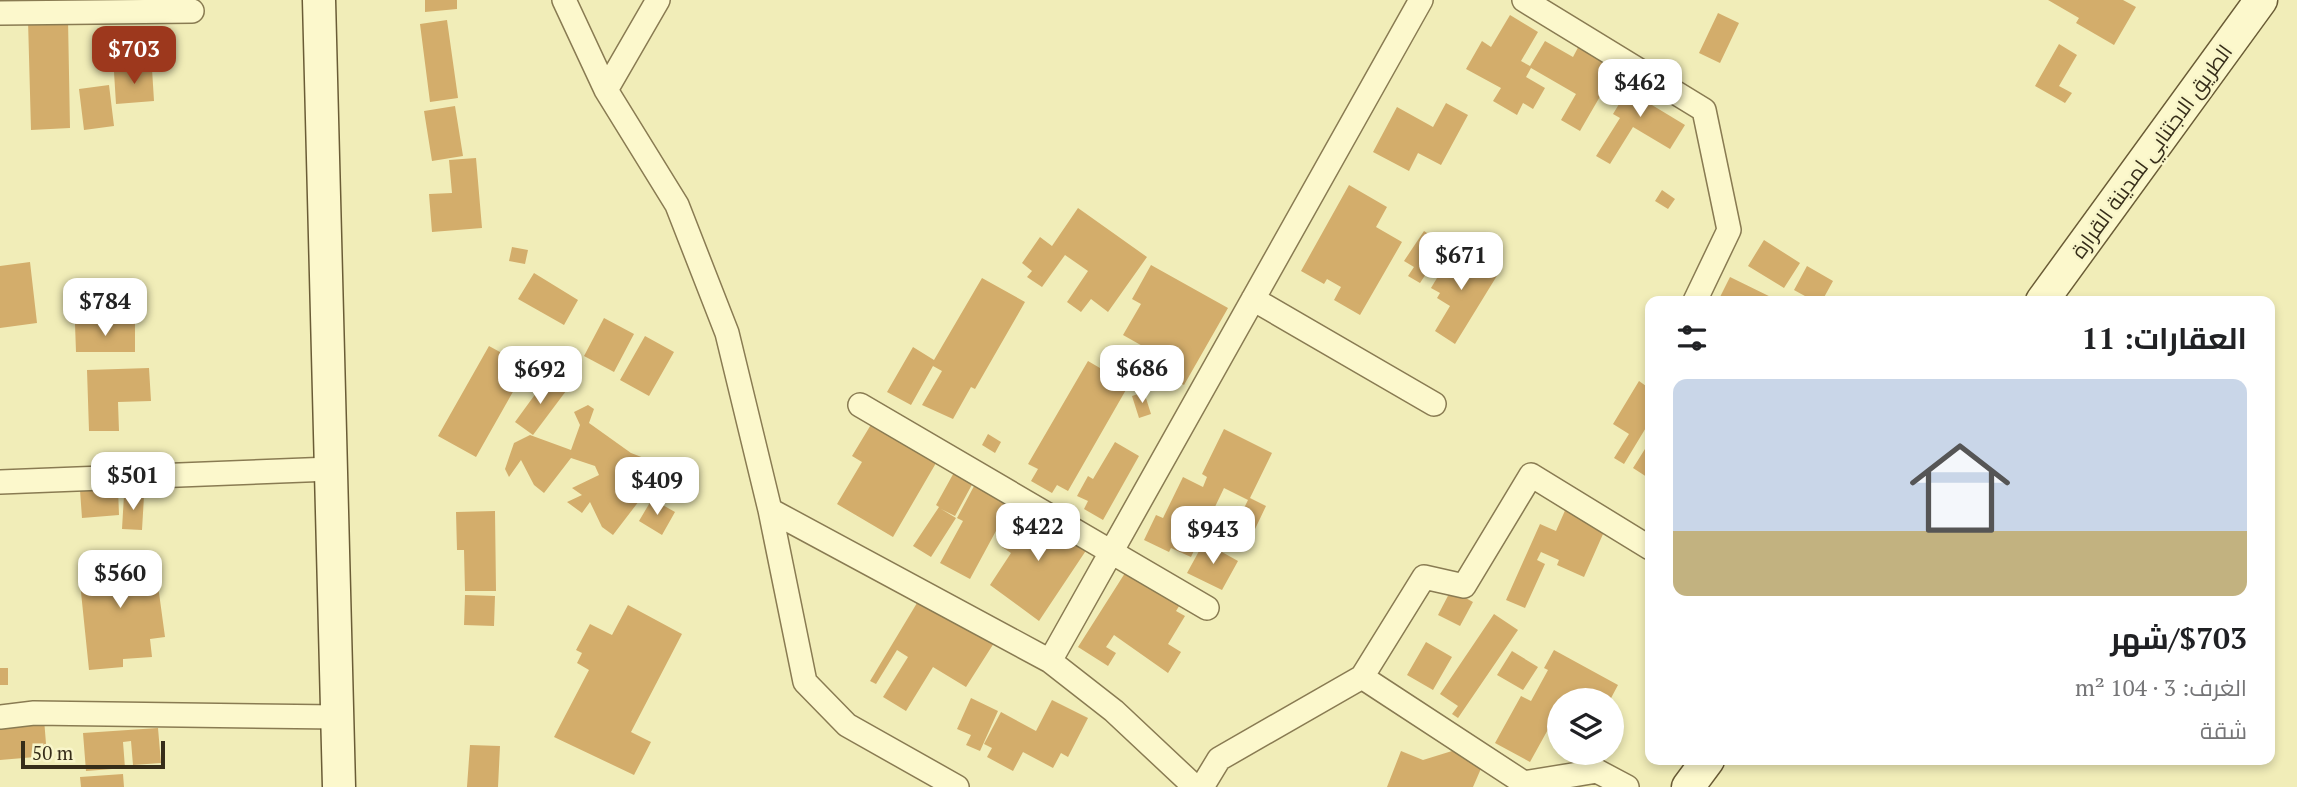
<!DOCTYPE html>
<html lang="ar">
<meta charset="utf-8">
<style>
:root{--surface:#fff;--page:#f2f2f2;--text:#202124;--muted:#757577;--line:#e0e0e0;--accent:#9d381d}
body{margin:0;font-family:"PT Serif",Cairo,serif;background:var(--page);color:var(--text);direction:rtl;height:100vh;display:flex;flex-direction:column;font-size:26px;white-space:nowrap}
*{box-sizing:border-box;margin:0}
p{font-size:23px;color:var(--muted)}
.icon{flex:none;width:38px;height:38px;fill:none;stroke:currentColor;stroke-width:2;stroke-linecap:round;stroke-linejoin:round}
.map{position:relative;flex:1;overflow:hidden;direction:ltr}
.details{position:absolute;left:1645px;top:296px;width:630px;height:469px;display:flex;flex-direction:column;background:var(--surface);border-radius:14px;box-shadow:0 4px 10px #0003;direction:rtl}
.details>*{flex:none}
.fabs{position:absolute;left:1547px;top:688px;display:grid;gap:14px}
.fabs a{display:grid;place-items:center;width:77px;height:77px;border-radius:50%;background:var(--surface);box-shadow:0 4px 10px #0003;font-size:35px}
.scale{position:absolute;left:21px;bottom:18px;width:144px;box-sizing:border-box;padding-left:7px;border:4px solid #362d19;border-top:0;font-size:19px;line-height:24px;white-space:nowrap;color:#362d19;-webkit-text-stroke:5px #f8f5c9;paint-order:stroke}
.price{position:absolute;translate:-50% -60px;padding:0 16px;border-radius:14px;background:#fff;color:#222;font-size:23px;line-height:46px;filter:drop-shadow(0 2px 4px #0008)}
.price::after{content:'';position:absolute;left:50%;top:42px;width:21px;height:16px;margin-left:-10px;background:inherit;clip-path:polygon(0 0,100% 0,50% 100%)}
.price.selected{background:var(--accent);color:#fff}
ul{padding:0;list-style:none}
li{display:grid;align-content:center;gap:14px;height:371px;padding:0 28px}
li+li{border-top:2px solid var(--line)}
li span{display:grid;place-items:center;height:217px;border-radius:14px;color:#555}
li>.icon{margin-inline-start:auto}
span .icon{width:126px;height:126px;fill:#fffc;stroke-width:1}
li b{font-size:30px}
h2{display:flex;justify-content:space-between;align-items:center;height:84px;padding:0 28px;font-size:30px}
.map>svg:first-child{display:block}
</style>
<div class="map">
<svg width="2297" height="787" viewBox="0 0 2297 787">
<rect width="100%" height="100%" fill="#f1edb8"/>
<!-- building -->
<path fill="#d3ad6b" d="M425,0h32v9l-32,3z
M2048,0h75l13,7 -22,38 -38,-22 3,-5z
M1718,13l21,10 -19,40 -21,-10z
M1510,15l28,17 -17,29 9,5 15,-25 28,16 9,-17 38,22 -40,69 -19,-11 15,-26 -45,-26 -5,9 19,11 -12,21 -10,-6 -6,12 -24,-14 8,-13 -35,-19 16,-28 9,6z
M68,19l2,109 -39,2 -3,-110z
M447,20l11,78 -28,4 -10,-78z
M2059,44l18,11 -18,31 13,7 -7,10 -30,-17z
M152,69l2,32 -38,3 -2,-32z
M1639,71l20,12 -12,19 38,23 -15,24 -37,-22 -23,37 -14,-8 24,-38 -7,-4z
M109,85l5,41 -30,4 -5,-41z
M1446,103l22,12 -27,50 -23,-12 -9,18 -36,-19 24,-45 36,20z
M455,106l8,50 -31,5 -8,-50z
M476,158l6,70 -50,4 -3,-38 23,-1 -3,-33z
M1349,185l38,22 -11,20 26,15 -42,73 -26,-15 7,-13 -14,-8 -3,5 -23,-13z
M1662,190l13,9 -7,10 -13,-8z
M1078,208l69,49 -39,55 -17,-13 -10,13 -14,-10 21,-31 -23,-16 -23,32 -15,-10 5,-6 -10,-8 18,-26 12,9z
M1424,231l21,14 -25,38 -12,-7 6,-9 -10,-6z
M1764,240l36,23 -16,25 -36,-22z
M512,247l16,3 -3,14 -16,-3z
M1455,248l43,26 -43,70 -20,-13 15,-25 -13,-8 3,-5 -9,-5z
M30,262l7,61 -37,5v-62z
M1151,265l77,43 -44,77 -22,-12 3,-5 -23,-13 4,-7 -23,-13 18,-31 -9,-5z
M1807,266l26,15 -11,20h-8l-20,-11z
M534,273l44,27 -14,25 -46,-26z
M1730,277l49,24h-61z
M982,278l43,24 -50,87 -4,-2 -18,32 -31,-14 20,-34 -9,-5 -22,39 -24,-13 26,-45 21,13z
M604,318l30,16 -20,38 -30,-16z
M135,323v29h-59l-1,-28z
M645,336l29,16 -25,44 -29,-16z
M489,346l38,21 -51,90 -38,-21z
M1088,361l34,20 6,-11 7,4 -67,117 -11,-6 -5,8 -21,-12 7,-12 -10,-5z
M149,368l2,33 -33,1 1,29h-30l-2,-61z
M547,378l19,13 -33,44 -18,-13z
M1650,379v42l-26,43 -10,-6 15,-24 -16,-10 26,-43 7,5z
M1144,392l7,22 -12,4 -7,-22z
M588,405l6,4 -5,14 42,30 13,5 -11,30 6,13 -26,34 -11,-8 -12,-25 -8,11 -15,-11 15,-7 -10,-7 27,-13 -4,-9 -24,-8 -27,35 -10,-8 -13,-25 -12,17 -4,-8 9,-26 16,-8 41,15 9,-25 -6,-13z
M878,413l65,38 -50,86 -56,-33 25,-42 -10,-6z
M1224,429l48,24 -22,45 16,8 -21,44 -18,-8 21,-42 -24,-12 -33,69 -20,-9 -2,4 -25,-12 12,-25 7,3 20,-41 20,10 4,-10 -5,-3z
M988,434l13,8 -6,11 -13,-8z
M1650,441v38l-17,-11z
M1115,442l24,14 -36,64 -19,-11 4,-8 -11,-5 11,-20 5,3z
M962,458l19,10 -26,48 -14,-7 15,9 -25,39 -18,-11 26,-39 -3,-2z
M981,473l36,19 -47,87 -30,-16 23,-42 -6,-3z
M118,488l1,27 -37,3 -2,-28z
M124,495l20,1 -2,34 -20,-1z
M652,499l23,13 -13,23 -23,-14z
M1567,506l40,19 -23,52 -27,-12 2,-5 -18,-8 -4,8 8,4 -20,44 -19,-8 34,-76 16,7z
M495,511l1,80h-31l-1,-41h-7l-1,-38z
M1025,512l68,28 -54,81 -49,-36 21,-32 -9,-6z
M1204,542l34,19 -16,29 -35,-17z
M154,556l11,81 -15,2 2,18 -29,2v8l-34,3 -11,-107z
M1125,573l34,21 9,-15 20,13 -12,19 9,5 -17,28 13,8 -13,21 -54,-38 -8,12 10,6 -8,13 -30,-19z
M1451,590l22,12 -13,24 -22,-11z
M465,595l30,1 -1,30 -30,-1z
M920,598l74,45 -28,44 -33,-20 -27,44 -23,-14 25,-40 -11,-7 -21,34 -6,-3z
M628,605l54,29 -51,98 20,10 -17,33 -80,-38 35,-67 -12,-7 5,-10 -6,-3 14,-26 22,11z
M1494,614l24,16 -60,88 -6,-4 6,-8 -18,-12z
M1426,642l26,15 -19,33 -26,-15z
M1554,650l64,35 -8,15h-51v17l-3,-2 -26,47 -35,-19 26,-47 10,5 17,-31 -4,-2z
M1512,651l26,16 -15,23 -26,-15z
M0,668h8v17h-8z
M971,698l27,13 -18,40 -14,-6 5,-10 -14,-6z
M1052,700l36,18 -20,39 -7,-4 -8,15 -30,-16 -10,19 -26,-14 5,-9 -8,-4 17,-32 35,19z
M44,719l3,37 -47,4v-38z
M158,728l3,35 -28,2 -2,-24 -8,1 2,26 -39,3 -3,-38z
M470,745l30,1 -2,41h-31z
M1401,751l22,9 29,-9 31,13 -10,23h-86z
M123,774l1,13h-43l-1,-10z"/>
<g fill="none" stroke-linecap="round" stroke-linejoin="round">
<defs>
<path id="street" d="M564,0l42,90 71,115 50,128 43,177 35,172 42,43 110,62
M1524,0l180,110 25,120 -34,71
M0,13l192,-2
M606,90l52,-90
M1253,299l181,105
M860,405l347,203
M0,482l331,-13
M770,510l280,151 64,50 81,76
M1050,661l371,-661
M1362,677l62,-100 40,9 67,-111 119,73
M0,717l34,-4 303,4
M1202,787l17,-28 143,-82 162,106 73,-12 30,16"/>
<path id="secondary" d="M319,0l20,787
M2042,301l219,-301
M1688,787l20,-27"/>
</defs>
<!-- street casing -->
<use href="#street" stroke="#897b52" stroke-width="26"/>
<!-- secondary casing -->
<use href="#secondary" stroke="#6a5c36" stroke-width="35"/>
<!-- street -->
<use href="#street" stroke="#fcf8cc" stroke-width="23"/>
<!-- secondary -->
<use href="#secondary" stroke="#fcf8cc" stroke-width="32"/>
</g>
<g text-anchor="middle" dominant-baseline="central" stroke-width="5" stroke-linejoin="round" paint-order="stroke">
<!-- street labels -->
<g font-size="21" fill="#362d19" stroke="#f8f5c9">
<text transform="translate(2151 151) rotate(-54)">الطريق الاجتنابي لمدينة القرارة</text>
</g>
</g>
</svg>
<div class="fabs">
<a><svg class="icon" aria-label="layers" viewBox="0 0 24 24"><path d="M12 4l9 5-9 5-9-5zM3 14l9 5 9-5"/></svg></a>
</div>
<div class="scale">50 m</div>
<b class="price selected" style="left:134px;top:86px">$703</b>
<b class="price" style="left:1640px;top:119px">$462</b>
<b class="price" style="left:1461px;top:292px">$671</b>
<b class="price" style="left:105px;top:338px">$784</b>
<b class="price" style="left:1142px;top:405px">$686</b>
<b class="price" style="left:540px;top:406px">$692</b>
<b class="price" style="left:133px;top:512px">$501</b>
<b class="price" style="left:657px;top:517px">$409</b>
<b class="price" style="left:1038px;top:563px">$422</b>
<b class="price" style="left:1213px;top:566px">$943</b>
<b class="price" style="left:120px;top:610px">$560</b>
<section class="details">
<h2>العقارات: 11<svg class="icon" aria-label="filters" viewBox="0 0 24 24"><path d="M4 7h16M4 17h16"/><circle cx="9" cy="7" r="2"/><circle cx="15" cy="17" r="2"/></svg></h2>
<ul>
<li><span style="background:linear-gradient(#c9d6e8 70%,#c2b280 0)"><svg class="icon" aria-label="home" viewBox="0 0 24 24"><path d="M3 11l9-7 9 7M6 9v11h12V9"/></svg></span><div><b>$703/شهر</b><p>الغرف: 3 · 104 m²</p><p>شقة</p></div></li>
</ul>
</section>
</div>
